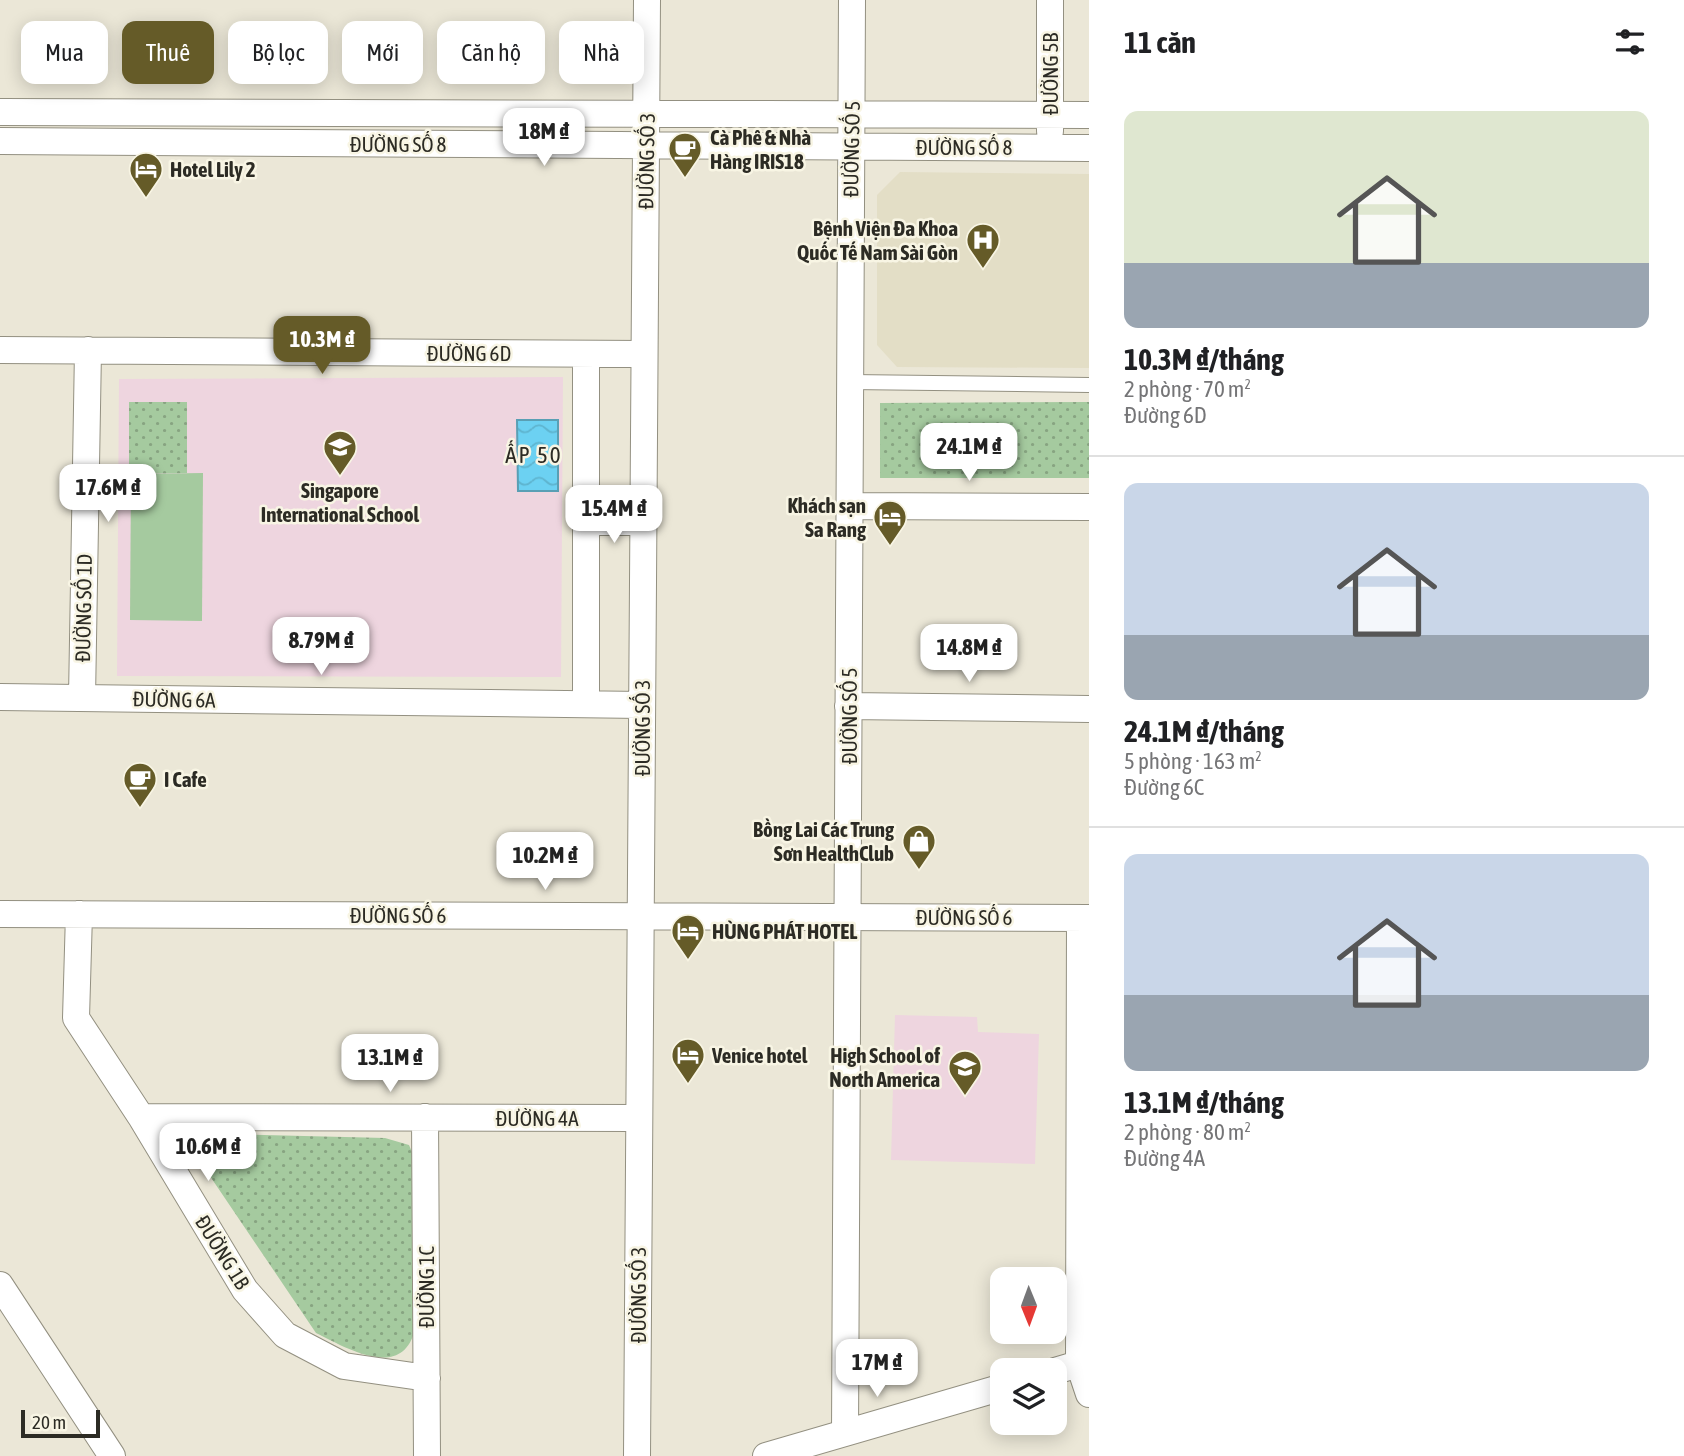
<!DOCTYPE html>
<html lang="vi">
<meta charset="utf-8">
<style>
:root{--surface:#fff;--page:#f2f2f2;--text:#202124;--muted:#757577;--line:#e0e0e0;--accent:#655b28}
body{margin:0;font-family:"Asap Condensed",sans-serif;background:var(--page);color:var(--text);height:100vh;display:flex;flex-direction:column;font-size:26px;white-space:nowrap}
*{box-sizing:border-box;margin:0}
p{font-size:23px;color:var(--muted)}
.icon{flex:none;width:38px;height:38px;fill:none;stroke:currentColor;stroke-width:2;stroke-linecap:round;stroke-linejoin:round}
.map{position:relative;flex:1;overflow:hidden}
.details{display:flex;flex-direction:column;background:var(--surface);width:595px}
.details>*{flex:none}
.hud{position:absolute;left:21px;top:21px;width:665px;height:63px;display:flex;gap:14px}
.needle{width:46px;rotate:179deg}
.fabs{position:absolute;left:990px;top:1267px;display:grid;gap:14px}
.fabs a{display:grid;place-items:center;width:77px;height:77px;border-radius:14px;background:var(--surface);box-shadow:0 4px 18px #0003;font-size:35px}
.scale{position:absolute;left:21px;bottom:18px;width:79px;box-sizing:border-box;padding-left:7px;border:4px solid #2c2b24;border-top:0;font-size:19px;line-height:24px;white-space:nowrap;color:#2c2b24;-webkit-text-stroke:5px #f8f5e4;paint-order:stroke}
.price{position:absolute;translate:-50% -60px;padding:0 16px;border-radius:14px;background:#fff;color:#222;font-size:23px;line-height:46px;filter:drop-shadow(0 2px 4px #0008)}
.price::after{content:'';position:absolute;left:50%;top:42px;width:21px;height:16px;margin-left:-10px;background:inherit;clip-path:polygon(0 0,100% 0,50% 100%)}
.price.selected{background:var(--accent);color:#fff}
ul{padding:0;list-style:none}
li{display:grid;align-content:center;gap:14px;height:371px;padding:0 35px}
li+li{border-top:2px solid var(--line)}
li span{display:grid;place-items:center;height:217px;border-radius:14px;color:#555}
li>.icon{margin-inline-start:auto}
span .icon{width:126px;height:126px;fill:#fffc;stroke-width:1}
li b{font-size:30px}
h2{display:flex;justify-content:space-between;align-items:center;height:84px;padding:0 35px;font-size:30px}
.chip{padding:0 24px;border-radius:14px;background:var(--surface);box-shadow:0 4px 18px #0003;font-size:24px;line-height:63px}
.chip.selected{background:var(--accent);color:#fff}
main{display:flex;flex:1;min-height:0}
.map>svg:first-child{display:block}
</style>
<main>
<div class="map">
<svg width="1089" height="1456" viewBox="0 0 1089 1456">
<defs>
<pattern id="park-dots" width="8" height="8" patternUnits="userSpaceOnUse" patternTransform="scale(1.75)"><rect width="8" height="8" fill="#a5ca9f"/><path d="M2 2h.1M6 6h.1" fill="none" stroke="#87a481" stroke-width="1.8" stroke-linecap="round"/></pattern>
<pattern id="water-waves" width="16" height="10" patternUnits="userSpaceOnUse" patternTransform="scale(1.75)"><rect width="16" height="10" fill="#6cd1f2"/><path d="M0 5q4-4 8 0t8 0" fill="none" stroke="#5eb4cf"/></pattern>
</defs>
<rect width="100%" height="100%" fill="#ebe7d7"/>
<!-- built -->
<path fill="#e3dec6" d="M900,172l189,2v194l-192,-1 -20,-22v-150z"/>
<!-- education -->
<path fill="#eed5df" d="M563,377l-2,300 -444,-1 2,-297z
M895,1015l82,2 1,15 61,2 -4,130 -144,-4z"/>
<!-- grass -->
<path fill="#a5ca9f" d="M203,473l-1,148 -72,-1 1,-146z"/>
<!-- park -->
<path fill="url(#park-dots)" d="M129,402h58v71l-58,1z
M1089,402v76h-209v-75z
M220,1134l165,4 24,7 6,14v170c-12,52 -67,20 -99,4l-125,-185 7,-9z"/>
<!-- water -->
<path fill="url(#water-waves)" stroke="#599fb4" stroke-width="2" d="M517,420h41v71h-40z"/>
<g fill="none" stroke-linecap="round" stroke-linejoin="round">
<defs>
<path id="lane" d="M850,382l239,3"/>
<path id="street" d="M0,112l1089,3
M1050,131v-131
M0,141l1089,7
M0,350l644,4
M850,506l239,1
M586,522h57
M0,697l642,8
M82,698l6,-348
M586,704v-350
M848,706l241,3
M0,914l1089,4
M79,914l-3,104 65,99 104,173 40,45 59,31 83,12
M1080,918l-1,446 10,30
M141,1117l498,1
M425,1117l2,339
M0,1285l112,171
M1055,1371l34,-10
M845,1433l7,-1433
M637,1456l10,-1456
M766,1456l237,-69"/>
</defs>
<!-- lane casing -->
<use href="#lane" stroke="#939081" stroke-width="16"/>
<!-- street casing -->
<use href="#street" stroke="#939081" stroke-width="28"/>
<!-- lane -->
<use href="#lane" stroke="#fff" stroke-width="14"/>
<!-- street -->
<use href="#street" stroke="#fff" stroke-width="26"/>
</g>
<!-- icons -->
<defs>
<symbol id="cafe-pin" viewBox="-11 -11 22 30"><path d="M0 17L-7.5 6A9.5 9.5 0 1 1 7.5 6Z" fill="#655b28" stroke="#f8f5e4"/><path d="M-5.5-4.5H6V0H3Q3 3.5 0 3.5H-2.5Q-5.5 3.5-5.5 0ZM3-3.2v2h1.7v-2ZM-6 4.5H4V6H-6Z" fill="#fff"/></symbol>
<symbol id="hotel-pin" viewBox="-11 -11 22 30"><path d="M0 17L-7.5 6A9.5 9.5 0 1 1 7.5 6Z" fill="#655b28" stroke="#f8f5e4"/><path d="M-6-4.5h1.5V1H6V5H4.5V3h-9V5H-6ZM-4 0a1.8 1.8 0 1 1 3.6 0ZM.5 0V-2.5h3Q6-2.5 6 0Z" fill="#fff"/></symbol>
<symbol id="hospital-pin" viewBox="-11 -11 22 30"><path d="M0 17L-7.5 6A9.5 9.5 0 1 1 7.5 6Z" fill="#655b28" stroke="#f8f5e4"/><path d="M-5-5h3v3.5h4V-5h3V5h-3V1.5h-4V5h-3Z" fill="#fff"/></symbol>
<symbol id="school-pin" viewBox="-11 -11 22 30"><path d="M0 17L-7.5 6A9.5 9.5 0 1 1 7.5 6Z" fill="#655b28" stroke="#f8f5e4"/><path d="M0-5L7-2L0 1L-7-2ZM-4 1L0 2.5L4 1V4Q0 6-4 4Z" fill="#fff"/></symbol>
<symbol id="shop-pin" viewBox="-11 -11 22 30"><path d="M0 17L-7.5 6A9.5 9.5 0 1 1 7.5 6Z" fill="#655b28" stroke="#f8f5e4"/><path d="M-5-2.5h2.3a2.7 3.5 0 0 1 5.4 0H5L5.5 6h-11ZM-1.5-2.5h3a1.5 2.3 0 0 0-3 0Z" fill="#fff"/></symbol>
</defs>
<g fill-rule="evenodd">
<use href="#cafe-pin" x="666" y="130" width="38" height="52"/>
<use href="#hotel-pin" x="127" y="150" width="38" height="52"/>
<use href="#hospital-pin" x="964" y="221" width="38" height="52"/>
<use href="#school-pin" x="321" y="428" width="38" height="52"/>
<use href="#hotel-pin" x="871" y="498" width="38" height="52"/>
<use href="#cafe-pin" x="121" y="760" width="38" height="52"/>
<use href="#shop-pin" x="900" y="822" width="38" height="52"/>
<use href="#hotel-pin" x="669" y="912" width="38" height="52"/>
<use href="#hotel-pin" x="669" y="1036" width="38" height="52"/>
<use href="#school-pin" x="946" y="1048" width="38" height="52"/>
</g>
<g text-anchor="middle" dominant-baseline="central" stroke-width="5" stroke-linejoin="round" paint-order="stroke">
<!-- street labels -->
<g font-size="21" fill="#2c2b24" stroke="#f8f5e4">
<text transform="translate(1050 74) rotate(-90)">ĐƯỜNG 5B</text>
<text x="398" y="144">ĐƯỜNG SỐ 8</text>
<text x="964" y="147">ĐƯỜNG SỐ 8</text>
<text transform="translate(851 149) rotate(-89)">ĐƯỜNG SỐ 5</text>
<text transform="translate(646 161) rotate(-89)">ĐƯỜNG SỐ 3</text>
<text x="469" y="353">ĐƯỜNG 6D</text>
<text transform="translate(83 608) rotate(-89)">ĐƯỜNG SỐ 1D</text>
<text transform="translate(174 699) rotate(1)">ĐƯỜNG 6A</text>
<text transform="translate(849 716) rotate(-90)">ĐƯỜNG SỐ 5</text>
<text transform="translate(642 728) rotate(-90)">ĐƯỜNG SỐ 3</text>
<text x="398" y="915">ĐƯỜNG SỐ 6</text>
<text x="964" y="917">ĐƯỜNG SỐ 6</text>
<text x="537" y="1118">ĐƯỜNG 4A</text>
<text transform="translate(223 1252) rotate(58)">ĐƯỜNG 1B</text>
<text transform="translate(426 1287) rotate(-90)">ĐƯỜNG 1C</text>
<text transform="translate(638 1295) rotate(-90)">ĐƯỜNG SỐ 3</text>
</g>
<!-- poi labels -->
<g font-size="21" font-weight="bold" fill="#2c2b24" stroke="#f8f5e4" text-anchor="start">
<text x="710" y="137">Cà Phê &amp; Nhà<tspan x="710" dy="24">Hàng IRIS18</tspan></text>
<text x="170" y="169">Hotel Lily 2</text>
<text x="958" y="228" text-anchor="end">Bệnh Viện Đa Khoa<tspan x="958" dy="24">Quốc Tế Nam Sài Gòn</tspan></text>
<text x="340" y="490" text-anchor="middle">Singapore<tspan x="340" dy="24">International School</tspan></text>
<text x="866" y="505" text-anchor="end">Khách sạn<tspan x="866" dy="24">Sa Rang</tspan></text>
<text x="164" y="779">I Cafe</text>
<text x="894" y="829" text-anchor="end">Bồng Lai Các Trung<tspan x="894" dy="24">Sơn HealthClub</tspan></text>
<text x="712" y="931">HÙNG PHÁT HOTEL</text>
<text x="712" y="1055">Venice hotel</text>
<text x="940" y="1055" text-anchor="end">High School of<tspan x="940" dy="24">North America</tspan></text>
</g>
<!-- neighbourhood labels -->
<g font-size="23" letter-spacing="2" fill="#2c2b24" stroke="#f8f5e4">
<text x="534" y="455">ẤP 50</text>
</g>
</g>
</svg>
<div class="fabs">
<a><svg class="needle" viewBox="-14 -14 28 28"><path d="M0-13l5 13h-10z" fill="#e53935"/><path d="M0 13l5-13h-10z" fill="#757577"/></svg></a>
<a><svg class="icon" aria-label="layers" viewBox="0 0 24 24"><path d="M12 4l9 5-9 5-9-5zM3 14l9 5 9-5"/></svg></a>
</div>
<div class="scale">20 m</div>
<b class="price" style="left:544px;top:168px">18M ₫</b>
<b class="price selected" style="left:322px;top:376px">10.3M ₫</b>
<b class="price" style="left:969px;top:483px">24.1M ₫</b>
<b class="price" style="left:108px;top:524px">17.6M ₫</b>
<b class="price" style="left:614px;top:545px">15.4M ₫</b>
<b class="price" style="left:321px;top:677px">8.79M ₫</b>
<b class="price" style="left:969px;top:684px">14.8M ₫</b>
<b class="price" style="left:545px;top:892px">10.2M ₫</b>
<b class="price" style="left:390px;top:1094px">13.1M ₫</b>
<b class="price" style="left:208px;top:1183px">10.6M ₫</b>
<b class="price" style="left:877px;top:1399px">17M ₫</b>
<div class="hud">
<a class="chip">Mua</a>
<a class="chip selected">Thuê</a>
<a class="chip">Bộ lọc</a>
<a class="chip">Mới</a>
<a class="chip">Căn hộ</a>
<a class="chip">Nhà</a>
</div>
</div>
<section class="details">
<h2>11 căn<svg class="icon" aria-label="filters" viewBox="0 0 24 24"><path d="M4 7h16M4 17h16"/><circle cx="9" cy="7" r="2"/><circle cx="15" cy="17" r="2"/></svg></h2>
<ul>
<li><span style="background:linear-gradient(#dfe7d0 70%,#9aa5b1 0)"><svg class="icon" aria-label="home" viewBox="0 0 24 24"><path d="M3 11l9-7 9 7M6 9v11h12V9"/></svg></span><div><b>10.3M ₫/tháng</b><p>2 phòng · 70 m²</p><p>Đường 6D</p></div></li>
<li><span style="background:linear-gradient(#c9d6e8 70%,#9aa5b1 0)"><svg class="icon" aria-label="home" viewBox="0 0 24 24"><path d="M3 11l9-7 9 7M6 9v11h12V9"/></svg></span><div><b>24.1M ₫/tháng</b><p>5 phòng · 163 m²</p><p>Đường 6C</p></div></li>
<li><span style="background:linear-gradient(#c9d6e8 65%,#9aa5b1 0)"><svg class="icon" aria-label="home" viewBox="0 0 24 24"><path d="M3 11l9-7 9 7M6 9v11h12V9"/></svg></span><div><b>13.1M ₫/tháng</b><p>2 phòng · 80 m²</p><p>Đường 4A</p></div></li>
</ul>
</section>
</main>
